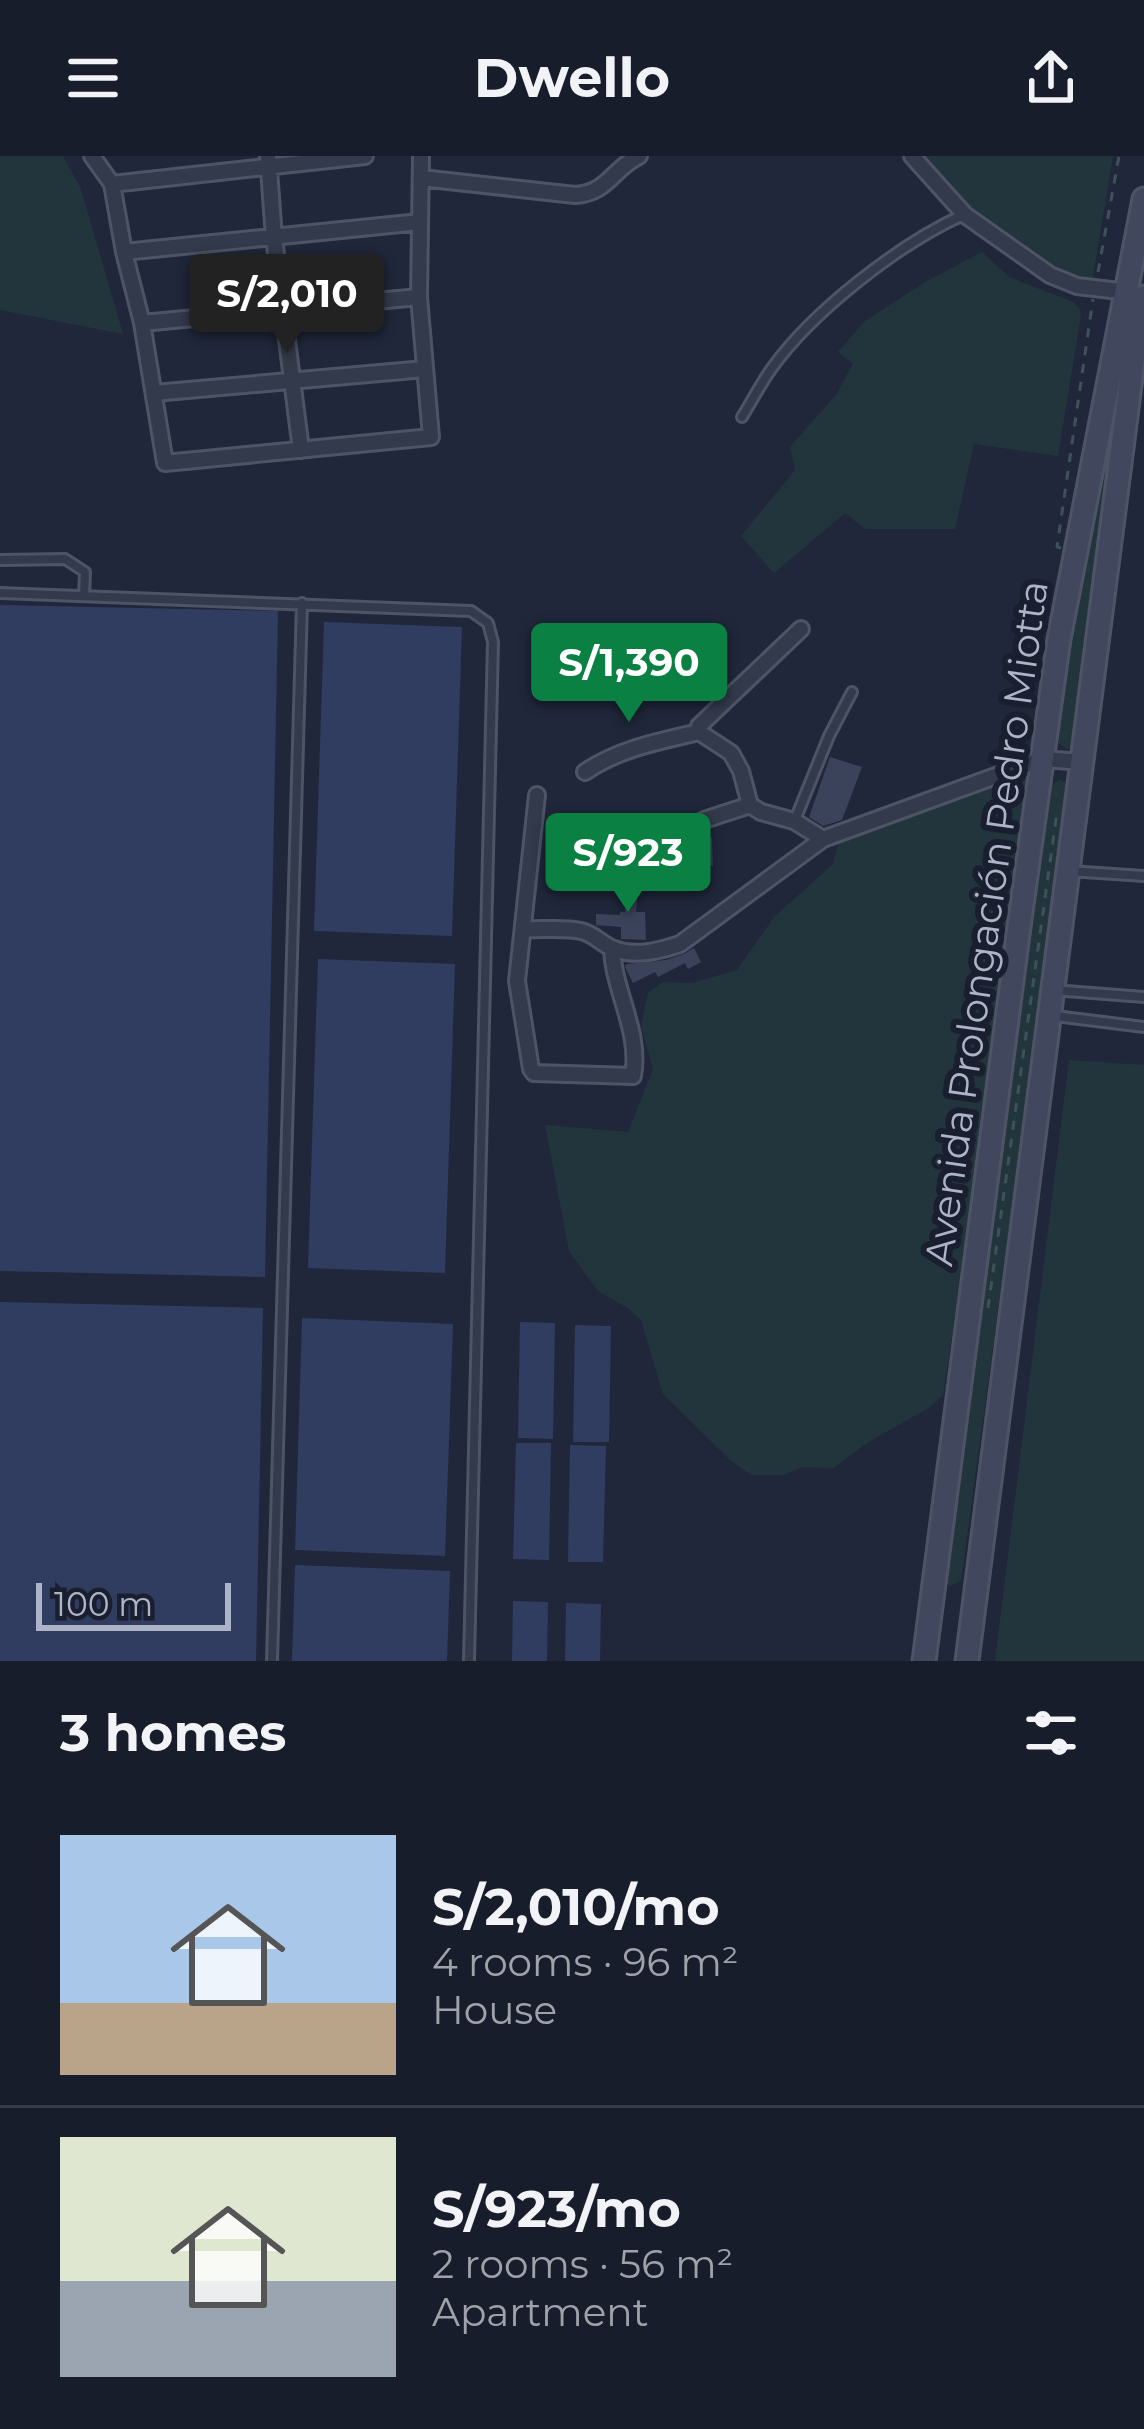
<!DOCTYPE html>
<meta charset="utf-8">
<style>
:root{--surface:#181d2c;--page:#212634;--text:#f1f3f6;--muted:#9fa2a9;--line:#363b48;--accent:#0b8043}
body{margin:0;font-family:Montserrat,sans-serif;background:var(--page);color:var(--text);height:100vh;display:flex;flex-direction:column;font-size:45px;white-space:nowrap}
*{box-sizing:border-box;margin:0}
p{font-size:39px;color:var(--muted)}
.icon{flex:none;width:66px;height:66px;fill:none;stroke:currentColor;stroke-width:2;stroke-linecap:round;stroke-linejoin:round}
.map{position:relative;height:1505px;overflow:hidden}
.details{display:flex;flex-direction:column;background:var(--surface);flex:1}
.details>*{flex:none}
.scale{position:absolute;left:36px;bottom:30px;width:195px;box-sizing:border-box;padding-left:12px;border:6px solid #aeb4c7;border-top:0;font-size:33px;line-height:42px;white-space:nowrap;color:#aeb4c7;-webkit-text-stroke:9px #191f2f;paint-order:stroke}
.price{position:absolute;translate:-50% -102px;padding:0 27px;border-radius:12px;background:var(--accent);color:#fff;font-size:39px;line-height:78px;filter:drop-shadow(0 3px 6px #0008)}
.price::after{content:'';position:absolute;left:50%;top:72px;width:36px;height:27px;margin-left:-18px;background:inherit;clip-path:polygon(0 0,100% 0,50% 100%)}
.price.selected{background:#222;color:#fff}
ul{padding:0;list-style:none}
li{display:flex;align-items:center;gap:36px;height:300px;padding:0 60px}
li+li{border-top:3px solid var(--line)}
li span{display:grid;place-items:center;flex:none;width:336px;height:240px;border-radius:0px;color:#555}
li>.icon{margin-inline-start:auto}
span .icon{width:144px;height:144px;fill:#fffc;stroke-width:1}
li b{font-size:51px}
h2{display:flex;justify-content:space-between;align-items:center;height:144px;padding:0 60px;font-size:51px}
header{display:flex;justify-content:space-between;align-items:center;height:156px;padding:0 60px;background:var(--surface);font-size:54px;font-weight:700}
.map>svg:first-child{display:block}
</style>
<header><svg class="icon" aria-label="menu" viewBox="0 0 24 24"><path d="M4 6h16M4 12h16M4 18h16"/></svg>Dwello<svg class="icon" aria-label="share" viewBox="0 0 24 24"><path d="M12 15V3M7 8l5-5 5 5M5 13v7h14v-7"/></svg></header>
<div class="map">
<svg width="1144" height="1505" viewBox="0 0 1144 1505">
<rect width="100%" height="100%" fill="#20273b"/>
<!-- green -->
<path fill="#22353c" d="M0,0h63l18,33 42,145 -123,-24z
M920,0h193l-21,126 -37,-9 -84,-61z
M982,96l27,25 64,25 6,6 2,7 -23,141 -84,-12 -19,85h-90l-20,-16 -71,60 -33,-37 54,-66 -5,-23 46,-52 17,-31 -15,-12 27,-31 62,-40z
M1132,154l-58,436 -7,3 -9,-6 25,-186z
M1027,611l11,11 -95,617 -13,12 -63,36 -34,25 -30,-1 -19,8h-33l-21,-15 -67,-66 -22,-74 -12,-11 -31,-18 -29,-40 -24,-126 83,7 25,-63 -12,-43 7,-33 15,-11 29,1 45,-13 37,-53 58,-52 10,-30z
M1060,624l6,3 3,6 -108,792 -11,5 -8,-7 109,-794z
M1069,904l75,5v596h-149z"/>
<!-- water -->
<path fill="#303d61" d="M0,449l278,6 -13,666 -265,-6z
M324,466l138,5 -10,309 -138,-5z
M318,803l137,5 -10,309 -137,-5z
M0,1146l263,6 -7,353h-256z
M302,1162l151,6 -8,232 -150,-6z
M520,1166l35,1 -2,116 -35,-1z
M575,1169l36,1 -2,116h-36z
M516,1287h35l-2,117 -36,-1z
M570,1289l36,1 -3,116h-35z
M295,1409l155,6 -3,90h-155z
M513,1445l35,1 -1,59h-35z
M566,1447l35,1 -1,57h-35z"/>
<!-- building -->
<path fill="#3b435b" d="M830,601l32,10 -20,53 -19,6 -14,-9z
M667,675l11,1v4l34,1 1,29 -19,-1v-13l-28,-2z
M627,720l12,1 -3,35h9l1,28 -25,-1v-12l-25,-2v-11l24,1v-3h5z
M694,792l7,14 -13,7 -3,-6 -27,14 -3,-5 -22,11 -7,-14 -1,-4 3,-1 38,-4 18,-6z"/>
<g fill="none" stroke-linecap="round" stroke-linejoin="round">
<defs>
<path id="service" d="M742,261c10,-16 19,-34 30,-49 41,-57 127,-124 191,-153
M0,404l65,-1 20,13 -1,24
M0,437l471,18 17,12 5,19 -24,1019
M795,664l34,-84 23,-44
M1069,715l75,5
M1053,834l91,7
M1055,860l89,11
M272,1505l30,-1058"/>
<path id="minor" d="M92,0l20,28 12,68 18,71 23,140 266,-26 -12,-140 2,-141
M268,0l6,82 27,212
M912,0l53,59 85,60 27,11 51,6
M421,22l154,17c33,-2 37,-26 64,-39
M112,28l253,-28
M124,96l296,-30
M142,167l277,-26
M154,237l271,-24
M699,576l32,21 10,18 9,34 11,7 33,9 29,18
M585,616c33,-23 75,-31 114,-40v-6l102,-97
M537,639l-20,186 14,88 3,4 99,3c8,-45 -19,-83 -21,-127
M704,664l46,-15
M524,773c18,1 39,-2 57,2 14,3 21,14 33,18 22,8 45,2 66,-5l143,-105 219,-80 41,3"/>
<path id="secondary" d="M924,1505l96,-742 39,-280 85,-440
M967,1505l168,-1315 9,-49"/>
</defs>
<!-- service casing -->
<use href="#service" stroke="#4e5466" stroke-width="14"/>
<!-- minor casing -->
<use href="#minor" stroke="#4e5466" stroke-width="20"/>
<!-- secondary casing -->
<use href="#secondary" stroke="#4e5466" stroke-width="27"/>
<!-- path -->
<path stroke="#3f5259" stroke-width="3" stroke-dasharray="9 9" stroke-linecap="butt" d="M1098,116l21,-116
M1061,392l-4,-1 36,-248
M988,1152l69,-496"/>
<!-- service -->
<use href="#service" stroke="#333a4b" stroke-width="8"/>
<!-- minor -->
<use href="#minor" stroke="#333a4b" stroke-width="14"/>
<!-- secondary -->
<use href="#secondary" stroke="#41485e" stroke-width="21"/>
</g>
<g text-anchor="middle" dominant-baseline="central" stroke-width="12" stroke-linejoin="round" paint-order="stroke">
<!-- street labels -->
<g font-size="39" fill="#aeb4c7" stroke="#191f2f">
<text transform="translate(986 767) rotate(-82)">Avenida Prolongación Pedro Miotta</text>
</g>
</g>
</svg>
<div class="scale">100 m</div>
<b class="price selected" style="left:287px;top:200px">S/2,010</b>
<b class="price" style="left:629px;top:569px">S/1,390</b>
<b class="price" style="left:628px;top:759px">S/923</b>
</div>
<section class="details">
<h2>3 homes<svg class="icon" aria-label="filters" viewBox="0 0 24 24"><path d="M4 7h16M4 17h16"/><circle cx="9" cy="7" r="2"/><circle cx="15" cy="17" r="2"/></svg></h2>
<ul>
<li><span style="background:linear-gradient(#a9c7e8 70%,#b9a48a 0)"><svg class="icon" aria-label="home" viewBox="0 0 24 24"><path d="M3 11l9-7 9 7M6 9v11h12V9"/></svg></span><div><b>S/2,010/mo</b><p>4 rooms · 96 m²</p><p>House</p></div></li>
<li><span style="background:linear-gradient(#dfe7d0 60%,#9aa5b1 0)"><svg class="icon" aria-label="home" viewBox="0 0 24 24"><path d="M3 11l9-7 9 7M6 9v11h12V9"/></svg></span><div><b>S/923/mo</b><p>2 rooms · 56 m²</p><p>Apartment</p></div></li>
</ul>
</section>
